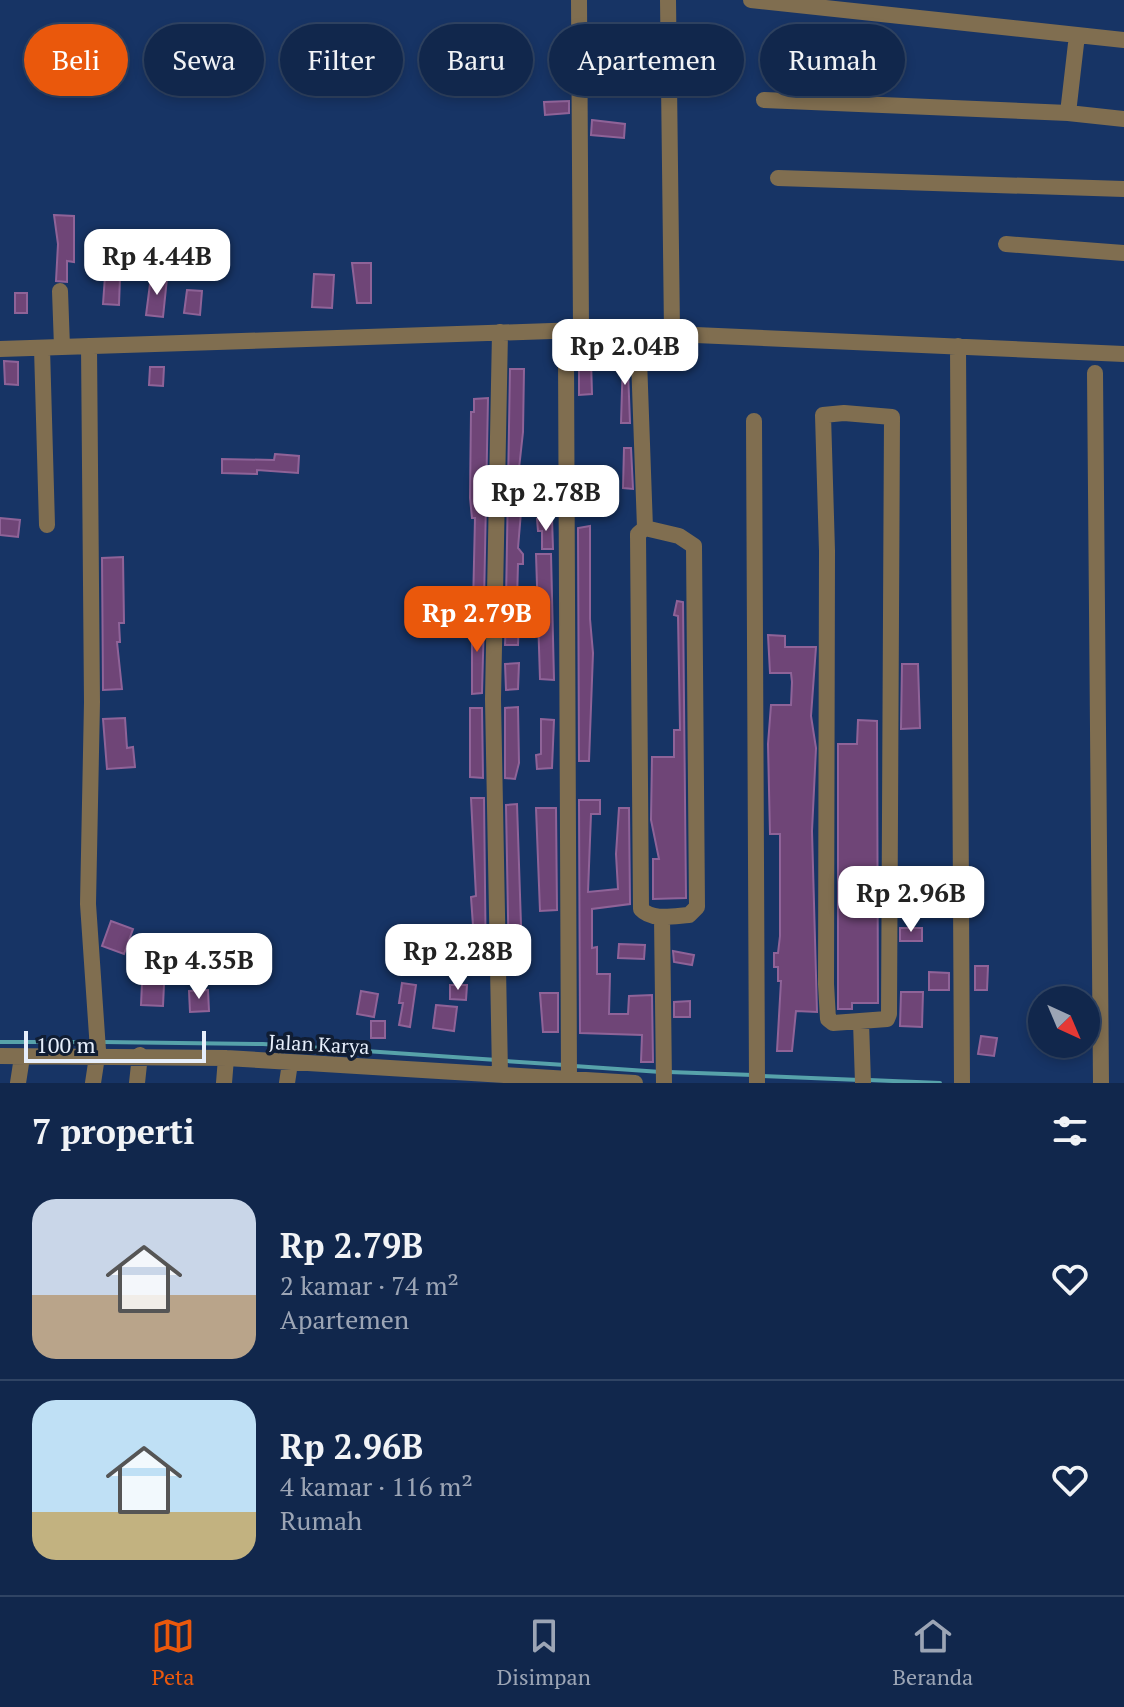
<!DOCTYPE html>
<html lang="id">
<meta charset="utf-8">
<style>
:root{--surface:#11274c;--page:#1e3356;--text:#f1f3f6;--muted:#9ca5b5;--line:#304464;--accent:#ea580c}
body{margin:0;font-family:"PT Serif",serif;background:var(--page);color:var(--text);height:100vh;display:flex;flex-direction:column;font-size:30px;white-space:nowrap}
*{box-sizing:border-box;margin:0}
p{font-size:26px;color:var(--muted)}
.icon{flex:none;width:44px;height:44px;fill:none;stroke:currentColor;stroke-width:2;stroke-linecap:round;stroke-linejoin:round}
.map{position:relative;height:1083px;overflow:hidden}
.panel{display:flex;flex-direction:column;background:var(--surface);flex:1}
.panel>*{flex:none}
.guide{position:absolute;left:24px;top:24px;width:1076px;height:72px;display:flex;gap:16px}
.needle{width:52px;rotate:136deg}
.controls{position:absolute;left:1028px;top:986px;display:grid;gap:16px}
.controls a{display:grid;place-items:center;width:72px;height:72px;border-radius:50%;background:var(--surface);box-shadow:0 4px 12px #0003,0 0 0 2px var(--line);font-size:40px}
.scale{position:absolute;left:24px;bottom:20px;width:182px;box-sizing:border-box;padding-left:8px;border:4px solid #e6eefb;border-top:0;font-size:22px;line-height:28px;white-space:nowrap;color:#e6eefb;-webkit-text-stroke:6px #101d33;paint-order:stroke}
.price{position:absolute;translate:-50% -68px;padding:0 18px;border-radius:16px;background:#fff;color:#222;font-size:26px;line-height:52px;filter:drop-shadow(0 2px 4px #0008)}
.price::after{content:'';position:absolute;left:50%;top:48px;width:24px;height:18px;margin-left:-12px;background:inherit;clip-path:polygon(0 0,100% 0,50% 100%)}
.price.selected{background:var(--accent);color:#fff}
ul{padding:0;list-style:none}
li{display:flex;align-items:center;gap:24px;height:200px;padding:0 32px}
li+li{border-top:2px solid var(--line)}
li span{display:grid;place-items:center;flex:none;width:224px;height:160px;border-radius:24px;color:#555}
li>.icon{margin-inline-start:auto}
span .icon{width:96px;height:96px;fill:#fffc;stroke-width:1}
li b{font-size:34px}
h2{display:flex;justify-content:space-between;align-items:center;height:96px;padding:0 32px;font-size:34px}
.pill{padding:0 28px;border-radius:36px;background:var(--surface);box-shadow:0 4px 12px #0003,0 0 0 2px var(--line);font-size:28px;line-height:72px}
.pill.selected{background:var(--accent);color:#fff}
.tabs{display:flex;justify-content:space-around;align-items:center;height:112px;border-top:2px solid var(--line);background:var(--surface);font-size:22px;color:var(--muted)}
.tabs a{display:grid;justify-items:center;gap:4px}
.tabs .selected{color:var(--accent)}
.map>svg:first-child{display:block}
</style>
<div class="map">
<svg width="1124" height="1083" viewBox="0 0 1124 1083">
<rect width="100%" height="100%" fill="#173465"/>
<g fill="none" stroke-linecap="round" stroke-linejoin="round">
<!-- stream -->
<path stroke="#57a2aa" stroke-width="4" d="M0,1042h94
M102,1042l161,2 234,16
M506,1061l59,4
M574,1066l87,6
M669,1072l84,3
M761,1076l99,4
M869,1080l71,3"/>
</g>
<!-- building -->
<path fill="#6f4577" stroke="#8f6398" stroke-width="2" d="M569,101v12l-24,2 -1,-13z
M592,120l33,4 -1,14 -33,-3z
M54,215l20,1v46l-7,-1v21l-11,-1 2,-37z
M352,263h19v40h-14z
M314,274l20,1 -2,33 -20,-1z
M105,276l15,1 -1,28 -16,-1z
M151,276l16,2 -4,39 -17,-2z
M187,290l15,1 -2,24 -16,-2z
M15,293h12v20h-12z
M624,343h3l3,80h-9l2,-66 -3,-9z
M591,360l1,34 -13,1v-34z
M4,361l14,1v23l-13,-1z
M150,367h14l-1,19 -14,-1z
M510,369h14l-1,63 -6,55 6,1 -5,60 5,6v10h-5l-1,36 -11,1z
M488,398l-4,206 -11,2 2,-88h-3l-2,-20 1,-86h3v-13z
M624,448h7l2,41 -10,-1z
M275,454l24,2 -1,17 -41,-3v4l-35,-1v-14l52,1z
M0,518l20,2 -2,17 -18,-2z
M552,518l1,31h-11v-18h-4l-1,-12z
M590,526v93l3,34 -4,108h-10l-1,-233z
M536,554h15l3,126 -14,-1z
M123,557l1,66h-5l1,19h-3l5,47 -19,1 -1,-132z
M677,601l6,1 3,296 -33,1v-40h6l-8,-39 1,-63h22v-27h6l-2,-114 -4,-1z
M472,617l12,1 -2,75 -10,1z
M506,619l13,1 -1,25h-13z
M768,635l17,1v11h31l-5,69 5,32 -4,83 5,181 -21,-1 -4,40h-15l4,-70h-3v-14h-4v-14h4l2,-17v-102h-10l-2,-90 3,-39h20l1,-23 -1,-9h-21z
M519,663l-1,26 -12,1 -1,-26z
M902,664h16l2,64 -19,1z
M518,707l1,56 -4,16 -10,-1v-70z
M470,708h12l1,70 -13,-1z
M125,718l2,30 6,-1 2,20 -28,2 -4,-50z
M541,719l13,1 -2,48 -15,1 -1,-14 5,-1z
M858,720l19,1 1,282h-26v6h-14v-265h19z
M471,798h13l2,176 -12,-1v-20h-3l3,-13 -3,-43 5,-1z
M579,800h21v14h-9l-3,78 30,-3 -2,-35 3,-46h10l1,96 -38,5v39l5,-1v27h13l-1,40h19l1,-18 23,-1 1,67h-12l1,-27 -62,-2z
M517,804l4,121 -3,46h-9l-3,-166z
M536,808h20l1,102 -17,1z
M111,921l22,8 -9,25 -22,-8z
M900,928h22v13h-22z
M619,944l26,1 -1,14 -26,-1z
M673,951l21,4 -2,10 -18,-3z
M975,966h13l-1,24h-12z
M929,972l20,1v17h-20z
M142,983l22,1 -1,22 -22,-1z
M402,983l14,2 -6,42 -11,-2 4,-22h-4z
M450,985h17l-1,15 -16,-1z
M208,990l1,21 -19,1 -1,-21z
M361,991l17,3 -4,23 -17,-3z
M901,992h22l-1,35 -22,-1z
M540,993h18v39h-15z
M690,1001v16h-16v-15z
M436,1005l21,2 -3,24 -21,-3z
M371,1021h14v17h-14z
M981,1036l16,2 -3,18 -16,-2z"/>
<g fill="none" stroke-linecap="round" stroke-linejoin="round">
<!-- minor -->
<path stroke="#806e50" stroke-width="16" d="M579,0l2,330
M668,0l4,332
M751,0l373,40
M764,100l304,13 56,6
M1068,113l9,-78
M778,178l346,11
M1006,244l118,9
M60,291l2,56
M638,331l7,197 -7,6 3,375c11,12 33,7 48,6l8,-8 -3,-361 -15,-10 -34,-8
M89,346l3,356 -4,202 10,146 -5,33
M958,346l4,737
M42,348l5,177
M0,349l581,-19 543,24
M1095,373l6,710
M844,413l48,4 -3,597 -2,5 -54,4 -5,-4 -2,-35 1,-433 -4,-136z
M754,421l3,662
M662,917l2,166
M861,1022l2,61
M0,1056l226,2 409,25
M500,1074l-7,-375 7,-367
M569,1078l-3,-723 9,-25
M18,1083l4,-26
M137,1083l3,-28
M224,1083l2,-25
M287,1083l3,-20"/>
</g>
<g text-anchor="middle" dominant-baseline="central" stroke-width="7" stroke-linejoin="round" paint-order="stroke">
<!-- street labels -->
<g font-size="20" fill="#e6eefb" stroke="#101d33">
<text transform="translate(319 1044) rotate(3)">Jalan Karya</text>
</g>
</g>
</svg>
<div class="controls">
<a><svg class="needle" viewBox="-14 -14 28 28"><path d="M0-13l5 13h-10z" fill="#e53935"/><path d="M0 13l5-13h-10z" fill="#9ca5b5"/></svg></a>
</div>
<div class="scale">100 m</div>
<b class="price" style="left:157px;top:297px">Rp 4.44B</b>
<b class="price" style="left:625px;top:387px">Rp 2.04B</b>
<b class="price" style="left:546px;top:533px">Rp 2.78B</b>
<b class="price selected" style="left:477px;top:654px">Rp 2.79B</b>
<b class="price" style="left:911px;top:934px">Rp 2.96B</b>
<b class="price" style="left:458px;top:992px">Rp 2.28B</b>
<b class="price" style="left:199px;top:1001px">Rp 4.35B</b>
<div class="guide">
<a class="pill selected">Beli</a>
<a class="pill">Sewa</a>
<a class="pill">Filter</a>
<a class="pill">Baru</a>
<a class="pill">Apartemen</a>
<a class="pill">Rumah</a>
</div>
</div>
<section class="panel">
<h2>7 properti<svg class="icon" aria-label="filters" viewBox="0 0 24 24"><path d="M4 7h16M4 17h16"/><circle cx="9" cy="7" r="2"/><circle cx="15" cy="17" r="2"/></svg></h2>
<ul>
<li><span style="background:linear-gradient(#c9d6e8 60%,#b9a48a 0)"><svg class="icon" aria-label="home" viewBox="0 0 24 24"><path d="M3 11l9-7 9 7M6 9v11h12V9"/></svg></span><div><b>Rp 2.79B</b><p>2 kamar · 74 m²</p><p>Apartemen</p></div><svg class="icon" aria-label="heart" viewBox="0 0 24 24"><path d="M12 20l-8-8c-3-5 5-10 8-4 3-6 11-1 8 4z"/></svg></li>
<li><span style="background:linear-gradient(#bfe0f5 70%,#c2b280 0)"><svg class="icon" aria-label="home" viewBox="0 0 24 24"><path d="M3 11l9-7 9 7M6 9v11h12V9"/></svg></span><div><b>Rp 2.96B</b><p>4 kamar · 116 m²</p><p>Rumah</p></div><svg class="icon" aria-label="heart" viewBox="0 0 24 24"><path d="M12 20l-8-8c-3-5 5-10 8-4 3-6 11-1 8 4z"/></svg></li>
</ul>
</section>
<nav class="tabs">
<a class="selected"><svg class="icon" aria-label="map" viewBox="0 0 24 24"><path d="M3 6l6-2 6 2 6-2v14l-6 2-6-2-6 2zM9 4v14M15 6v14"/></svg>Peta</a>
<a><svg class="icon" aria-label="saved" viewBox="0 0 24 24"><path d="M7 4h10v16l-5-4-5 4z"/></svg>Disimpan</a>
<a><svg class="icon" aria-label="home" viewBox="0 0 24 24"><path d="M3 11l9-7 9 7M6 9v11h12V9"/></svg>Beranda</a>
</nav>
